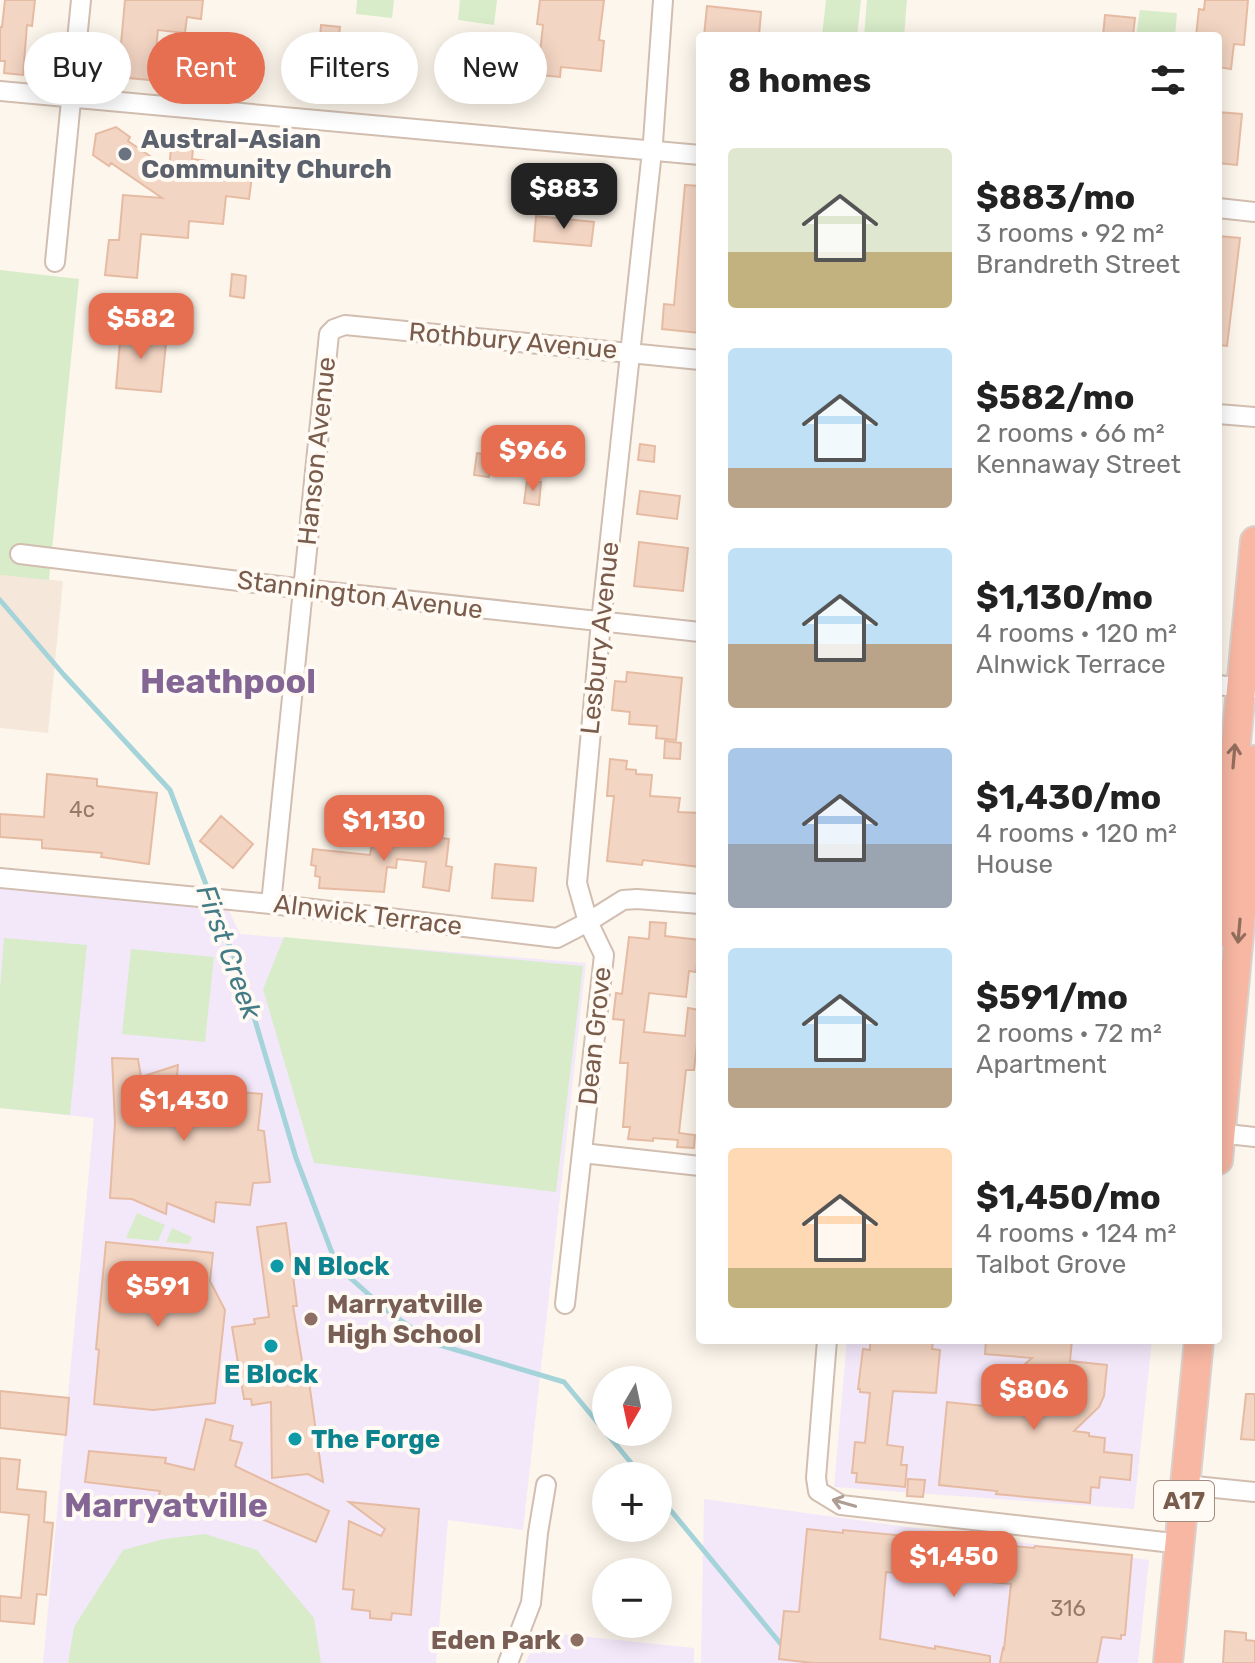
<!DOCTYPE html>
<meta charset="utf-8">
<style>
:root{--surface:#fff;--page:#f2f2f2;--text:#222;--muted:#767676;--accent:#e76f51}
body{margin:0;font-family:Rubik,sans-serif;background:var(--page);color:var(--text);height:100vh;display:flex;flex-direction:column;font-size:30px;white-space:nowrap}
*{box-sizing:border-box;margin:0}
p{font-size:26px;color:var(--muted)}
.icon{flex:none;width:44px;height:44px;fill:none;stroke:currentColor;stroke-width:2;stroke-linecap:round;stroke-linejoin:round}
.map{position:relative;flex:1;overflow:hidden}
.details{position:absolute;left:696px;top:32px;width:526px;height:1312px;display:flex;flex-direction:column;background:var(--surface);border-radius:8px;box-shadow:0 4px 20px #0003}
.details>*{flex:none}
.banner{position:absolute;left:24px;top:32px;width:552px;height:72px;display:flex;gap:16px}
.needle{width:52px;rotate:189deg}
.fabs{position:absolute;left:592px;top:1366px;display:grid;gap:16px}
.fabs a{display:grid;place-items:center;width:80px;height:80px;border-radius:50%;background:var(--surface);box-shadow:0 4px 20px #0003;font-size:40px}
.price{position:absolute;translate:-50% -68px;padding:0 18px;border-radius:16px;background:var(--accent);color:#fff;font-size:26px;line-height:52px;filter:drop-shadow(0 2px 4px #0008)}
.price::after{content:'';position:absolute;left:50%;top:48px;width:24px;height:18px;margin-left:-12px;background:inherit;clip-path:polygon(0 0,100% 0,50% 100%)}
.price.on{background:#222;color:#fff}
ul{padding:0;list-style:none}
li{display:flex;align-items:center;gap:24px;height:200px;padding:0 32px}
li span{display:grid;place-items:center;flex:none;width:224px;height:160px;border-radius:8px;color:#555}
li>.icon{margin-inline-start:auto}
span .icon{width:96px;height:96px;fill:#fffc;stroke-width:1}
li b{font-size:34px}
h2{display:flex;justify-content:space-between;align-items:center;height:96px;padding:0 32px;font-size:34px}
.tag{padding:0 28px;border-radius:36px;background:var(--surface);box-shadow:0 4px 20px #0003;font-size:28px;line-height:72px}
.tag.on{background:var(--accent);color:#fff}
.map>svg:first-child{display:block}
</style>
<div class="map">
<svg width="1255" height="1663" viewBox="0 0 1255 1663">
<rect width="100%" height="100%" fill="#fdf6ec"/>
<!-- residential -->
<path fill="#f5e8da" d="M0,575l63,6 -15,152 -48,-5z"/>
<!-- education -->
<path fill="#f3e8fa" d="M0,878l223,20 17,36 346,29 -63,567 -75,-10 -12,143h-393l51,-545 -94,-10z
M847,1340h305l-18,169 -300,-22z
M704,1499l445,61 -11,103h-437z
M541,1632l153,16v15h-169z"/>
<!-- green -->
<path fill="#d8ecc9" d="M357,0h37l-2,18 -36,-4z
M460,0h37l-3,25 -36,-5z
M826,0h35l-4,36h-35z
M867,0h40l-3,36h-40z
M1140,10l37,3 -2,23h-39z
M0,270l79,9 -30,301 -49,-5z
M284,937l299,29 -27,226 -242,-29 -51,-174z
M4,938l83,7 -17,170 -70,-7v-119z
M131,949l83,8 -9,85 -83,-8z
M137,1213l28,12 -7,16 -32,-3z
M172,1228l20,9 -3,7 -23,-2z
M205,1534l52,16 57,68 7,45h-253l6,-36 49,-77 41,-11z"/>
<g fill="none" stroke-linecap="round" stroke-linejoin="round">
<!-- stream -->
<path stroke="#a5d3da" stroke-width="5" d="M0,600l64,75 106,115 40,105
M213,904l30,76 53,178 41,108 48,43 48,34 131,39 78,94
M658,1495l127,154"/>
</g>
<!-- building -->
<path fill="#f3d5c3" stroke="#e6bba3" stroke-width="2" d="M5,0h30l-3,26 -5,-1 -4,50 -19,-2 1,-12h-5v-34h2z
M125,0h78l-2,19 -14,-2 -2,16 -27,-3 -3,30 17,2 -2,20 -52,-5z
M540,0h64l-5,40 5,1 -3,30 -40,-4 -1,10 -31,-3 1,-12h9l4,-37 -6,-1z
M1205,0h43l-4,45 -10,-1 -3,25 -13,-2v-31h-22l3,-27 5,1z
M707,6l54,6 -2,24h-55z
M1105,15l30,3 -2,18h-30z
M321,25l19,2 -6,55 -31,-3 4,-42 13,1z
M1218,112l24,2 -5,51 -19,-2z
M116,127l14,10 -2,4 41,28 3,-31 22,2 -2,19 61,8 -4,32 -23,-3 -3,28 -34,-3 -1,17 -47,-4 -4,44 -32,-3 4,-35h10l4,-45 39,3 -51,-35 -2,3 -16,-11 3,-21z
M685,185l15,1v147l-38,-4 2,-25 10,1z
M536,216l58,6 -3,24 -57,-5z
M1218,236l22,2 -13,108 -9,-1z
M232,274l14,2 -2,22 -14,-2z
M121,330l46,4 -6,58 -45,-4z
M640,444l15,2 -1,16 -16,-2z
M477,453l14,2 -2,22 -15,-2z
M527,481l14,1 -2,23 -15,-2z
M640,491l40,5 -3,23 -40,-5z
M639,542l49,6 -5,43 -49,-5z
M627,672l55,6 -6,62 -20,-2 1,-12 -28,-2 1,-12 -18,-2 3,-29 11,1z
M665,741l16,2 -1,16 -16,-1z
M610,759l17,2 -1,8 10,1v4l16,1 -2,21 30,2 -2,14 22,1v54l-57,-7 -1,5 -35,-4 7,-65h-7z
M47,774l50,5v7l60,7 -8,71 -48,-7 1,-4 -60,-5v-8l-42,-3v-23l44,3z
M221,816l32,28 -20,24 -33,-27z
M383,825l21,2v7l45,5 -3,27 6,1 -3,24 -26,-4 3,-25 -29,-3 -1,9 -9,-1 -3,25 -65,-4 1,-11 -5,-1 1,-10 -5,-1 2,-16 57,6 2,-11 9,1z
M495,864l41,4 -3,33 -41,-3z
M650,922l16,1 -1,13 35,4v16h-2l-2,16 -7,-1 -3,26 -37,-4 -5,39 41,4 3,-28 12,2v25h-2l-4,35h-8l-7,63 16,2 -1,13 -17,-1 1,-7 -25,-2v3l-25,-2 2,-12h-7l5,-64h-8l4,-43 -11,-1 3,-26 6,1 7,-57 20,2z
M112,1058l26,1 3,18 37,-12 -2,21 86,8 -4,36 6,1 6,51 -17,1 -3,22 -34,-3 -2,20 -47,-19 -1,11 -34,-15 -22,-1 5,-75z
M286,1223l11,83h-4l10,61h4l16,115 -15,-8 -36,4 -1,-76 -19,3 -1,-6h-7l-12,-72 23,-3 -1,-5 15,-2 -12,-90z
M106,1242l107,11 -3,28 15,29 -10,93 -62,7 -59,-6 5,-54 -3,-1z
M870,1340h63l-1,9 8,1 -4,43 -43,-2 -6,54 16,2 -2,18h6l-2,22 -49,-5 1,-9h-5l3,-31 10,1 5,-50 -10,-1v-3h-2l5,-40 7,1z
M986,1340h86l-2,21 37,4 -3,31 -5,11 -25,24 15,2v3l16,2 -1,14 28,3 -2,25 -30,-3 -1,11 -8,-1 -1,16 -94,-9 1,-3 -58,-6 8,-83 105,11 -34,-43 14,-12 -47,-4z
M0,1391l69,7 -3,37 -66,-7z
M1246,1394h9v46l-14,-1z
M206,1419l27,7 -3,14 12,3 -7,23 94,45 -13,31 -73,-31 -1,6 -84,-18 2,-8 -75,-9 4,-31 77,7 -1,5 29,7z
M0,1458l20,2 -3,29 29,3 -2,30 9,1 -7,72 -9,-1 -3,30 -34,-3v-25l21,2 8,-83 -29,-3z
M908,1479l17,1 -2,17 -16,-1z
M349,1502l70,7 -8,106 -19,-2 -1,7 -21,-2v-7l-18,-2 2,-19 -11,-1 6,-68 32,15 4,-7z
M807,1529l36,4v-3l191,18 1,-2 97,9 -7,80h-4v4l-19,-2 -5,26h-97l3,-15 1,1 7,-65 -125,-12 -6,67 55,10v-3l55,10v7h-177l-34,-4 5,-48 15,1z
M1225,1631l21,2v7l9,1v22h-32z"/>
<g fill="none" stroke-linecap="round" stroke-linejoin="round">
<defs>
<path id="minor" d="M0,91l700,64
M1218,208l37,4
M55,262l26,-262
M1218,414l37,3
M20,554l292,36 388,42
M1218,685l34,4
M0,878l271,26 286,34 31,-16 35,-22 14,-1 63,5
M271,904l58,-570 5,-5 11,-4 355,35
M1218,1133l37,4
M582,1153l118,13
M565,1304l39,-349 -16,-33 -11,-39 24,-261 52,-480 10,-142
M827,1340l-11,138 2,13 23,14 323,37
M1185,1485l70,7
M508,1663l23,-60 7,-70 8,-48"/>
<path id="highway" d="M1218,933l37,-392
M1218,1160l37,-400
M1168,1663l31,-323"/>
</defs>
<!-- minor casing -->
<use href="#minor" stroke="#d1beb0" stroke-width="22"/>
<!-- highway casing -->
<use href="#highway" stroke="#dad1cd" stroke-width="32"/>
<!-- minor -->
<use href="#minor" stroke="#fff" stroke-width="18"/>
<!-- highway -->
<use href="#highway" stroke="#f7b7a3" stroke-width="28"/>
</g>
<!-- one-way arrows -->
<defs><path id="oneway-shaft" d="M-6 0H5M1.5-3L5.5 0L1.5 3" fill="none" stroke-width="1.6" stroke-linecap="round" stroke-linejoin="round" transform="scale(2)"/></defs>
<g stroke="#936e5e">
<use href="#oneway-shaft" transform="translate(1234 756) rotate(-85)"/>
<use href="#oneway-shaft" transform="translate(1239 931) rotate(95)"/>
</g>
<use stroke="#af9d94" href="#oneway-shaft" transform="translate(844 1503) rotate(-164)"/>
<!-- markers -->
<circle fill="#6b7280" stroke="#fffaf3" stroke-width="3" cx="125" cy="154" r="8"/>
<g fill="#0f9aa8" stroke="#fffaf3" stroke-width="3">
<circle cx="277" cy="1266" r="8"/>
<circle cx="271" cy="1346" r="8"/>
<circle cx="295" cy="1439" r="8"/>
</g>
<g fill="#8d6e63" stroke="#fffaf3" stroke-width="3">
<circle cx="311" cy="1319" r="8"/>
<circle cx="577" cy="1640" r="8"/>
</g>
<g text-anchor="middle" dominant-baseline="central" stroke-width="8" stroke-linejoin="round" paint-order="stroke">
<!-- number labels -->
<g font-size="22" fill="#987a6a">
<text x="82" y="809">4c</text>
<text x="1068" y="1608">316</text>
</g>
<!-- shield labels -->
<rect fill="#fffaf3" stroke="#a28b7f" stroke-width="2" x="1154" y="1481" width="60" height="40" rx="6"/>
<g font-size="24" font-weight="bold" fill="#7a5c4d">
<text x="1184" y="1501">A17</text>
</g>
<!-- worship labels -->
<g font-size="26" font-weight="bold" fill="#5b616d" stroke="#fffaf3" text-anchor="start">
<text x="141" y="139">Austral-Asian<tspan x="141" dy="30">Community Church</tspan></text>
</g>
<!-- street labels -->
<g font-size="26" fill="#7a5c4d" stroke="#fffaf3">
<text transform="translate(513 341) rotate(5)">Rothbury Avenue</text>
<text transform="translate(317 451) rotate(-84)">Hanson Avenue</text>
<text transform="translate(360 595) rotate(7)">Stannington Avenue</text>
<text transform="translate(600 638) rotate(-84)">Lesbury Avenue</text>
<text transform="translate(368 915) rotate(7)">Alnwick Terrace</text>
<text transform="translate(595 1036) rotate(-84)">Dean Grove</text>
</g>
<!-- culture labels -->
<g font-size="26" font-weight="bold" fill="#0d838f" stroke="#fffaf3" text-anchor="start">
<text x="293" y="1266">N Block</text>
<text x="271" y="1374" text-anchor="middle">E Block</text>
<text x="311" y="1439">The Forge</text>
</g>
<!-- education labels -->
<g font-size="26" font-weight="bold" fill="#785e54" stroke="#fffaf3" text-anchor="start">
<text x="327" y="1304">Marryatville<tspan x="327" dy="30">High School</tspan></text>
<text x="561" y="1640" text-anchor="end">Eden Park</text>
</g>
<!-- water labels -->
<g font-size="28" font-style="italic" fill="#437c86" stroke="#fffaf3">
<text transform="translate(229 952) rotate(70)">First Creek</text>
</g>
<!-- district labels -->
<g font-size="34" font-weight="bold" fill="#846695" stroke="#fffaf3">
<text x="228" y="681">Heathpool</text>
<text x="166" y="1505">Marryatville</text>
</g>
</g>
</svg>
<div class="fabs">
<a><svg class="needle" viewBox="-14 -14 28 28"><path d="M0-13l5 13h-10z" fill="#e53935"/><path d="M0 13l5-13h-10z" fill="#767676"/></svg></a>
<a>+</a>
<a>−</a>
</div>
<b class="price on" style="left:564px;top:231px">$883</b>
<b class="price" style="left:141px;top:361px">$582</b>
<b class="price" style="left:533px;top:493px">$966</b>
<b class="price" style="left:384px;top:863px">$1,130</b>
<b class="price" style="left:184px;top:1143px">$1,430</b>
<b class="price" style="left:158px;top:1329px">$591</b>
<b class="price" style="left:1034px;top:1432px">$806</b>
<b class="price" style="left:954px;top:1599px">$1,450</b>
<div class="banner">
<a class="tag">Buy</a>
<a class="tag on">Rent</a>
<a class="tag">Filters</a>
<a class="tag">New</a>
</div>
<section class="details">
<h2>8 homes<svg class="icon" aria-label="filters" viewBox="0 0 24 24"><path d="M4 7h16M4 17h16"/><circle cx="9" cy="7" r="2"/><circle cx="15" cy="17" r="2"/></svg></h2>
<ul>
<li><span style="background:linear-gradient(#dfe7d0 65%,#c2b280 0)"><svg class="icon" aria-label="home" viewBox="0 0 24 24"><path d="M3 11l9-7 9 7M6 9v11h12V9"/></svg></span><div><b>$883/mo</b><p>3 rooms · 92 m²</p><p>Brandreth Street</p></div></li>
<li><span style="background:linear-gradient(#bfe0f5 75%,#b9a48a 0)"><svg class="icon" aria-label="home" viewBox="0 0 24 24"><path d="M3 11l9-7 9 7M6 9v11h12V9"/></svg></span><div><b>$582/mo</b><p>2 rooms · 66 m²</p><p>Kennaway Street</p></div></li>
<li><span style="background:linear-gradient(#bfe0f5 60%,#b9a48a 0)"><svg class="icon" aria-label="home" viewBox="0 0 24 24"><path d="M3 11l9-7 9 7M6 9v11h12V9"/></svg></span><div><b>$1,130/mo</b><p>4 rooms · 120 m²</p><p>Alnwick Terrace</p></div></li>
<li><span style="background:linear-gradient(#a9c7e8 60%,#9aa5b1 0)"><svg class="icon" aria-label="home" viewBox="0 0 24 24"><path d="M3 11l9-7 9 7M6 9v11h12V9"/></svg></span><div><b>$1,430/mo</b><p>4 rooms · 120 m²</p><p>House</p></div></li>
<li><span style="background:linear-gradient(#bfe0f5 75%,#b9a48a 0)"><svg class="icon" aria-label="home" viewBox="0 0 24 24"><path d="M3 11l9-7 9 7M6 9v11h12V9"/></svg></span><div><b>$591/mo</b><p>2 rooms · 72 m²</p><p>Apartment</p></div></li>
<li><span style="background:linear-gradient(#ffd9b3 75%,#c2b280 0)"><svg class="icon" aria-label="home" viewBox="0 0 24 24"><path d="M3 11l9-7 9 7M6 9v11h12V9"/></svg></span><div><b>$1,450/mo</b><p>4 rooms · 124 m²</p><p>Talbot Grove</p></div></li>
</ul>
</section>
</div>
